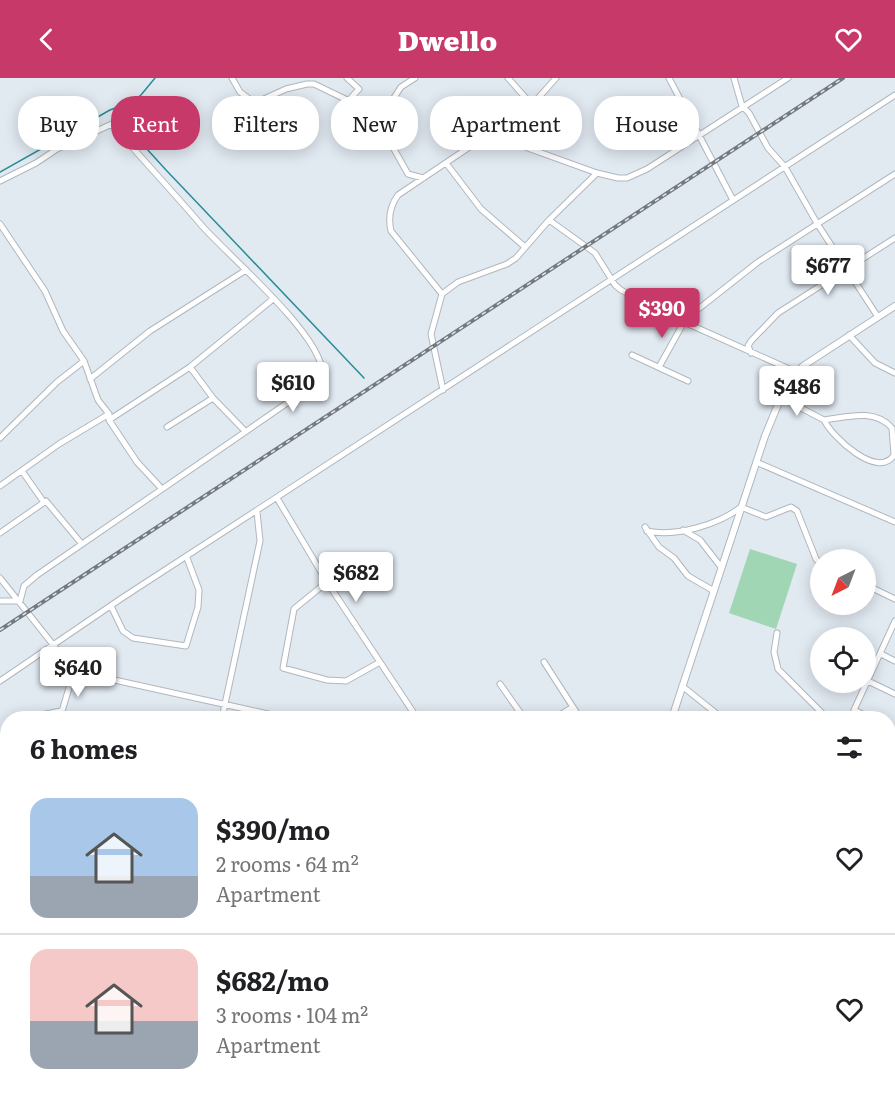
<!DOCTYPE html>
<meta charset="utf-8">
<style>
:root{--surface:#fff;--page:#f2f2f2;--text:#202124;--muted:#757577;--line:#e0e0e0;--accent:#c63969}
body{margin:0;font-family:Literata,serif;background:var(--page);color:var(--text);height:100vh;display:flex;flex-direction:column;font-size:22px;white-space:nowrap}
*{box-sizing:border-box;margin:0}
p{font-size:20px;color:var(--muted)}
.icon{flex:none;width:33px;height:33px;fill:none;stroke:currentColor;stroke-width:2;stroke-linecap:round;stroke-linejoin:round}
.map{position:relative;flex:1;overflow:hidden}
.sheet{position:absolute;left:0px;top:633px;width:896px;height:384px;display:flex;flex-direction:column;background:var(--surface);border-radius:24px 24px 0 0;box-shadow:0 3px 15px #0003}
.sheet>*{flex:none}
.banner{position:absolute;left:18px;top:18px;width:860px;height:54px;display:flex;gap:12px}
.needle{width:39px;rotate:222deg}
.controls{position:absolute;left:810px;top:471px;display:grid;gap:12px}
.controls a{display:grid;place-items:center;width:66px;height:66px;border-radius:50%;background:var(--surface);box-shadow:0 3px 15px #0003;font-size:30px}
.price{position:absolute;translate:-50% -51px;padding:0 14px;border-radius:6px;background:#fff;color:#222;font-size:20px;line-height:39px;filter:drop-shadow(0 2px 3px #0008)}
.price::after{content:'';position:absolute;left:50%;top:36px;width:18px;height:14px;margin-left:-9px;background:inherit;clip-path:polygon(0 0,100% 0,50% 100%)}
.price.on{background:var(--accent);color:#fff}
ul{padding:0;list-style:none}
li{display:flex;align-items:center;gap:18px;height:150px;padding:0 30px}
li+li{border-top:2px solid var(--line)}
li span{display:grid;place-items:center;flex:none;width:168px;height:120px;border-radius:18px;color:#555}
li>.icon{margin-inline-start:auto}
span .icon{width:72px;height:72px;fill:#fffc;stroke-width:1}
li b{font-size:26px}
h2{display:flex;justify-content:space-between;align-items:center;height:72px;padding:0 30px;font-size:26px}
.pill{padding:0 21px;border-radius:24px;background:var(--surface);box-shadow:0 3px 15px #0003;font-size:21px;line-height:54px}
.pill.on{background:var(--accent);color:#fff}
header{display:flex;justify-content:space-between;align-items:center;height:78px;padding:0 30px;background:var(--accent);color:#fff;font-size:27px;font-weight:800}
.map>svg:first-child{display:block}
</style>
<header><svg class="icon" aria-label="back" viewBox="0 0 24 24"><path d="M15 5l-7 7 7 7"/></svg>Dwello<svg class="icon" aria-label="heart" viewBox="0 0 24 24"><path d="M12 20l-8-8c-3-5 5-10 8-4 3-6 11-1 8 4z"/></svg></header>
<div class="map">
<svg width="895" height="1017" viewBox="0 0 895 1017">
<rect width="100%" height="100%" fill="#e1e9f1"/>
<!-- green -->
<path fill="#a0d6b4" d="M750,471l47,15 -21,65 -47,-16z"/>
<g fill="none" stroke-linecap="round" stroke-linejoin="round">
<!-- stream -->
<path stroke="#298d96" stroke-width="1.5" d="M116,30l20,29 30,33 198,208
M0,94l110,-62 21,-8 10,-7 14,-17"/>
<defs>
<path id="minor" d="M232,0l8,14 15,11 31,-14 21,-5h7l29,14 11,5 8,13 19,10 27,48 15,4
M347,0l12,11 -10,11
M508,0l24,27
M669,0l64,122
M734,0l8,28 7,7 19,35 17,19 33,58 60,92
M378,44l23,-35 14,-9
M489,56l108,39 21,5h9l20,-9 141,-91
M446,85l35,46 44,38
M0,103l36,-18 21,-14 55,-25c30,35 61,68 91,103 27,30 117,107 119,144 1,11 -21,22 -29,28l-256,176 -13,11 -4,15h-20
M549,142l46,33 20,32 6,5 63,32 112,50
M0,146l45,67 18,40 21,30 14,39 11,14v6l28,42 25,27
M442,216l-51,-63c-3,-13 -1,-25 7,-36l134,-90 24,-27
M849,257l26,28 20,10
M751,275l-3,-7 3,-5 27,-28 117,-75
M632,277l56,26
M190,289l23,31 31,32
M659,289l25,-45 8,-8 66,-52 137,-88
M90,301l60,-48 96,-61
M443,312l-12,-56 11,-40 16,-12 49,-18 9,-6 33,-38 48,-47
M780,319l44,23c8,17 54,60 70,35l-2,-27c-17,-20 -45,-11 -68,-8
M109,342l81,-53 83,-68
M167,349l46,-29
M0,360l57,-56 27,-21
M756,384l139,60
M22,393l21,30
M0,408l59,-42 50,-30
M277,420l50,84 90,136
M645,449l14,20 15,11 14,18 26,15
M683,452l17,10 21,27
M647,453c29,6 71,-6 94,-24l25,10 25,-10 6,4 19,48 4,4
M0,455l46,-32 35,42
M0,500l74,93 212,47
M327,504l-33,27 -11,59 44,12 19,1 34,-19
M866,507l29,14
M111,528l12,25 10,7 53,8 12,-39 1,-17 -12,-32
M777,555l-3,19 4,17 49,49
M881,576l14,7
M544,584l36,56
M0,603l122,-83 773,-503
M868,603l27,13
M500,606l24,34
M682,608l40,32
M26,640l35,-7
M60,640l14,-47
M222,640l38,-177 -3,-29
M555,640l18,-11
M870,640l-16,-8 41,-89
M888,673l7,5
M0,688l8,-30
M0,712l8,14
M888,741l7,5
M888,794l7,-5
M0,806l8,13
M0,895l8,-11
M888,935l7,-5
M888,997l7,-6
M0,1008l5,9
M127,1010l4,7
M315,1010v7
M371,1010l6,7
M450,1010l6,7
M518,1010l5,7 12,-7
M584,1010l6,7
M659,1010l5,7
M787,1010l5,7
M144,1017l1,-7
M164,1017l12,-7
M325,1017l11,-7
M732,1017l15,-7
M857,1017l12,-7"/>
<path id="tertiary" d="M672,640l93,-282 21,-51 17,-19 92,-60"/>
</defs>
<!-- minor casing -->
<use href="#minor" stroke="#b0b7bf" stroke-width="7"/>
<!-- tertiary casing -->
<use href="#tertiary" stroke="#b0b7bf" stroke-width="8"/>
<!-- minor -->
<use href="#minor" stroke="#fff" stroke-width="5"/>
<!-- tertiary -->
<use href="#tertiary" stroke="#fff" stroke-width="6"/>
<defs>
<path id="rail" d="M0,552l843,-552"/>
</defs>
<!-- rail casing -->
<use href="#rail" stroke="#74797e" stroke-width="4"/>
<!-- rail -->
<use href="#rail" stroke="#e1e9f1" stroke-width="1.5" stroke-dasharray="4.5" stroke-linecap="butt"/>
</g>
</svg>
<div class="controls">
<a><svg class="needle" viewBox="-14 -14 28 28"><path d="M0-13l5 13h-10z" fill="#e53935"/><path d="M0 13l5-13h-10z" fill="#757577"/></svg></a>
<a><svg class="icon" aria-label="locate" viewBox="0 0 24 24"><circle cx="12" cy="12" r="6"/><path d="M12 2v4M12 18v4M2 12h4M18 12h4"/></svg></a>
</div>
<b class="price" style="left:828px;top:218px">$677</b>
<b class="price on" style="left:662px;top:261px">$390</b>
<b class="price" style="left:293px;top:335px">$610</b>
<b class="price" style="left:797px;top:339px">$486</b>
<b class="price" style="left:356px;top:525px">$682</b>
<b class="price" style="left:78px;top:620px">$640</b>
<div class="banner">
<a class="pill">Buy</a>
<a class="pill on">Rent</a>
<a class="pill">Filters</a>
<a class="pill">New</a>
<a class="pill">Apartment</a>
<a class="pill">House</a>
</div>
<section class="sheet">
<h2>6 homes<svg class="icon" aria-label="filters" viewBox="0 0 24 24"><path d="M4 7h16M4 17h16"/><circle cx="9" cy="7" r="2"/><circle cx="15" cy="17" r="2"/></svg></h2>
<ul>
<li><span style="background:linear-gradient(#a9c7e8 65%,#9aa5b1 0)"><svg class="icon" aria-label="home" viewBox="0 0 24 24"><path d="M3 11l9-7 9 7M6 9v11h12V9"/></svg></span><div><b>$390/mo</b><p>2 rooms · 64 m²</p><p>Apartment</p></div><svg class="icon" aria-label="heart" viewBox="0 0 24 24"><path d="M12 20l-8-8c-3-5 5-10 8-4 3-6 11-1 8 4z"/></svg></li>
<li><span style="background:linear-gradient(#f6c9c9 60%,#9aa5b1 0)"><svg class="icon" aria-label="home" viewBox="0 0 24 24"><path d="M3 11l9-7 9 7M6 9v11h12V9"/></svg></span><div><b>$682/mo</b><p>3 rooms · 104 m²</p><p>Apartment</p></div><svg class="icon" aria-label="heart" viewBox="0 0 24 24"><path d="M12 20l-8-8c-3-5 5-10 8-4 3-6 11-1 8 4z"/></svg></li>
</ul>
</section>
</div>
